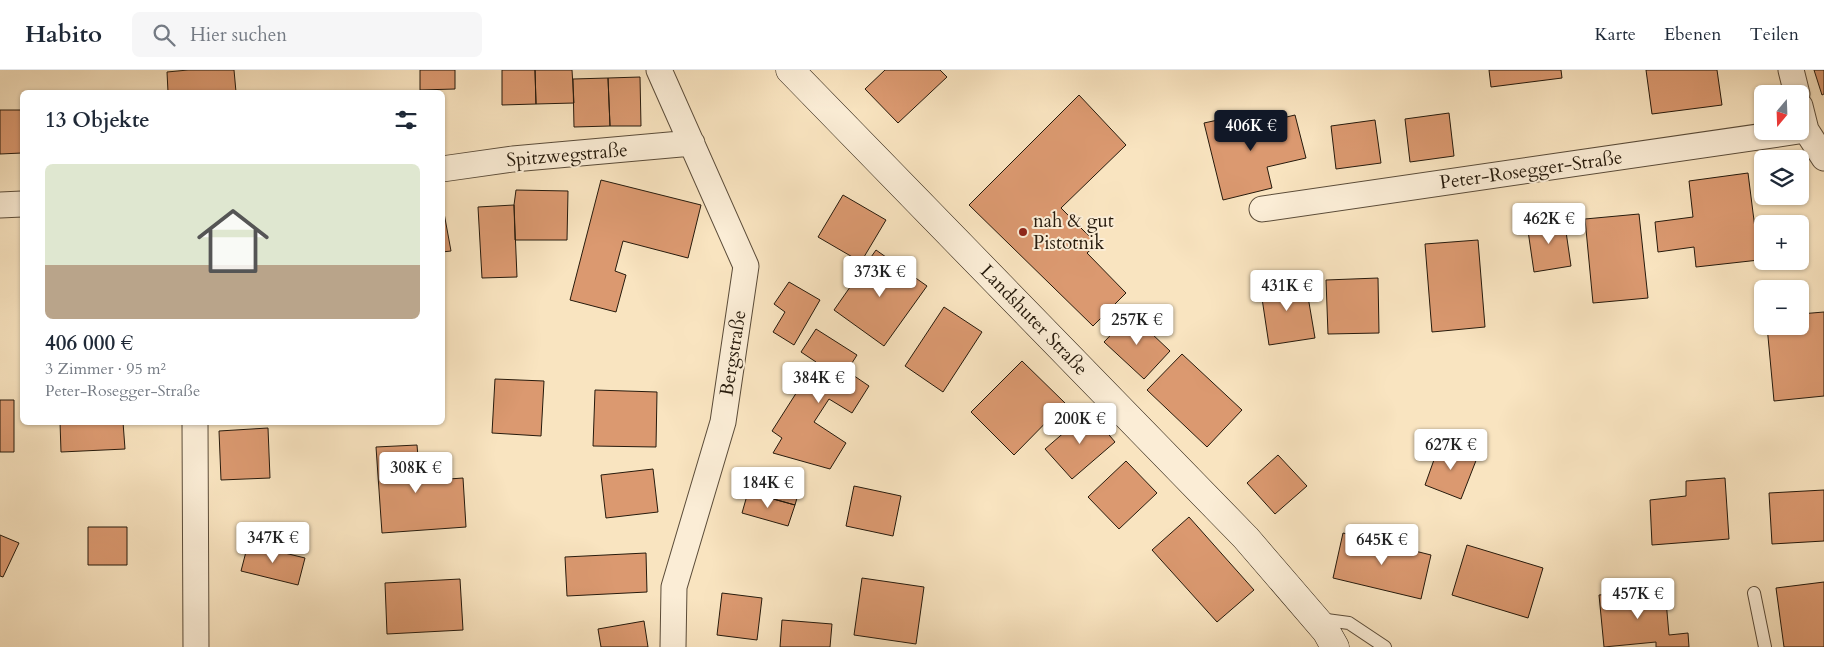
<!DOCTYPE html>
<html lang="de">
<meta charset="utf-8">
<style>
:root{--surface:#fff;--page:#f6f6f7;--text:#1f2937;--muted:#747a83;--line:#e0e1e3;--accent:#111827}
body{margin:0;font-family:Cardo,serif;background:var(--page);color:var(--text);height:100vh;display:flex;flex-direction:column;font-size:19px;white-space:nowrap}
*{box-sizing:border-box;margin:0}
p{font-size:16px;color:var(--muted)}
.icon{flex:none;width:28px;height:28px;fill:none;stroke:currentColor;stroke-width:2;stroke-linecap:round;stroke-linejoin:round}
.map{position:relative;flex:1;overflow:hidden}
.panel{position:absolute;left:20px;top:20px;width:425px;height:335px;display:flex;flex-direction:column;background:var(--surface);border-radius:8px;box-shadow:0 1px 4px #0004}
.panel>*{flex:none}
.needle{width:32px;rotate:199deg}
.tools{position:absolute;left:1754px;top:15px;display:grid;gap:10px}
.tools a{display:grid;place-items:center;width:55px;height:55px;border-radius:8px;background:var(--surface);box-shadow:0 1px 4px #0004;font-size:25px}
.price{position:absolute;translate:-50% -42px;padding:0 11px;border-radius:5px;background:#fff;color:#222;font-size:16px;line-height:32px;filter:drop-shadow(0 1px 2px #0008)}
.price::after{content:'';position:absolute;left:50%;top:30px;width:15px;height:11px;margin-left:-8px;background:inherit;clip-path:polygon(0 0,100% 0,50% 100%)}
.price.active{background:var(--accent);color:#fff}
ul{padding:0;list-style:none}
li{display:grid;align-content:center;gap:10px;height:265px;padding:0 25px}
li+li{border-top:1px solid var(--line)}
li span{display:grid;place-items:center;height:155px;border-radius:8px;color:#555}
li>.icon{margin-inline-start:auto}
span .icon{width:90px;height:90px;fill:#fffc;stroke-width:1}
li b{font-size:21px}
h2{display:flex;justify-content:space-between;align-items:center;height:60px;padding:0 25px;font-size:21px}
header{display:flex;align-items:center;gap:30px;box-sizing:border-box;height:70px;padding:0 25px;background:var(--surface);border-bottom:1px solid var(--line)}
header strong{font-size:24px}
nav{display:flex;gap:28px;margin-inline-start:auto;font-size:18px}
.search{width:350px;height:45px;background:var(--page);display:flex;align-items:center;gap:12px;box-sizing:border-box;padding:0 18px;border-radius:8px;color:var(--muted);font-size:19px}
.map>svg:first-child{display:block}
</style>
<header>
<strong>Habito</strong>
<div class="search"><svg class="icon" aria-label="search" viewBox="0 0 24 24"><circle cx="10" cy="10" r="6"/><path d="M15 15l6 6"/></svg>Hier suchen</div>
<nav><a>Karte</a><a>Ebenen</a><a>Teilen</a></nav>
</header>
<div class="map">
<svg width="1824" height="577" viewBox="0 0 1824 577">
<rect width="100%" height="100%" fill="#f9e4c0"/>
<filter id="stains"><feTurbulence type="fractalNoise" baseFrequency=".004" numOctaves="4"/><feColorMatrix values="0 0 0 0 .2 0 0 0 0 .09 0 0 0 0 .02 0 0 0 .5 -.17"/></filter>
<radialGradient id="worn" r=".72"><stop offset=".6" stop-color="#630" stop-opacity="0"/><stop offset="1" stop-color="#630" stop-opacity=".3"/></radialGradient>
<!-- building -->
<path fill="#db9970" stroke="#261a0c" d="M188,0h46l2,22h-68l-1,-20z
M420,0h35v19l-35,1z
M502,0h33l1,34 -34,1z
M535,0h37l2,33 -38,1z
M885,0h55l7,7 -49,46 -33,-34z
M1489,0h72l1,8 -71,9z
M1646,0h71l5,35 -70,9z
M1814,0h10v24l-2,1z
M640,7l1,49h-31l-2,-48z
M608,8l2,48 -36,1 -1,-48z
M1079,25l47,50 -65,63 36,36 -10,9 39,40 -33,33 -124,-121z
M0,40h22v43l-22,1z
M1250,43l3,12 42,-10 11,43 -39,9 5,21 -49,12 -19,-77z
M1449,43l5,43 -44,6 -5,-43z
M1375,50l6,43 -45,6 -5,-43z
M1748,103l11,87 -63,7 -2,-20 -36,5 -3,-30 38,-5 -4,-36z
M601,110l100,25 -13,53 -65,-17 -8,30 11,4 -10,37 -46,-12z
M516,120l52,1 -1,49h-52l-1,-35z
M843,125l43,25 -25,42 -43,-25z
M442,132l9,49 -9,1z
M514,135l3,72 -35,1 -4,-71z
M1639,144l9,84 -55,5 -8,-84z
M1564,148l7,48 -37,6 -7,-48z
M1478,170l7,87 -53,5 -7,-88z
M876,180l51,36 -43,60 -50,-36z
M1378,208l1,55 -51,1 -2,-54z
M1305,209l10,59 -46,7 -9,-60z
M789,212l31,18 -26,45 -21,-13 12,-20 -11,-8z
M944,237l38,25 -39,60 -38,-26z
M1824,242v84l-50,5 -7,-75h33v-12z
M1131,244l39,37 -26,28 -40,-37z
M816,259l41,26 -10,16 22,15 -17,27 -23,-14 -15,23 32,21 -16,26 -57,-16 9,-15 -10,-7 44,-69 -15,-10z
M1182,284l60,56 -35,37 -60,-57z
M1022,291l43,42 -51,52 -43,-43z
M495,309l49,2 -3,55 -49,-3z
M595,320l62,2 -1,55 -63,-1z
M0,330h14v52h-14z
M1089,341l26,31 -43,37 -27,-30z
M60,352h63l2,27 -64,3z
M268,358l2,50 -49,2 -2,-49z
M1440,373l37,15 -16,41 -36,-14z
M417,375l3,36 43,-3 3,49 -84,6 -6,-86z
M1278,385l29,31 -32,28 -28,-31z
M1126,391l31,32 -38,36 -31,-32z
M653,399l5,43 -52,6 -5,-43z
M754,400l47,14 -6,21 -47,-13z
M1725,408l4,61 -77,6 -2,-45 36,-4v-15z
M854,416l47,10 -8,40 -47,-10z
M1824,420v51l-52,3 -3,-51z
M748,422l47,13 -7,21 -46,-13z
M1189,447l65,73 -37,32 -65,-72z
M88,457h39v38h-39z
M1343,463l88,22 -10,44 -88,-21z
M0,465l19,8 -16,34 -3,-1z
M248,474l57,14 -7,27 -57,-14z
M1467,475l76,23 -15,50 -76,-23z
M646,483l1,39 -80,4 -2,-39z
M862,508l62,9 -8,57 -62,-9z
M460,509l3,51 -76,4 -2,-51z
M1824,512v65h-40l-8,-59z
M1665,519l4,46 19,-2 1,14h-33v-5l-52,5 -5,-52z
M722,523l40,5 -5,42 -40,-5z
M782,550l50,4 -2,23h-50z
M644,551l4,26h-47l-3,-18z"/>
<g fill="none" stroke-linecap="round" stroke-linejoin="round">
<defs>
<path id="lane" d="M1754,523l11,54
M1319,549l30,4 36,24"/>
<path id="street" d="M659,0l87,196 -23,156 -49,165 -1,60
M1791,0l6,24
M1800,36l6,24 18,28
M442,99l71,-10 179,-16
M0,135l22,-1
M1262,139l537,-78
M195,352l1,225"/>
<path id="secondary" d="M790,0l456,468 80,93 9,16"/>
</defs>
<!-- lane casing -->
<use href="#lane" stroke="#5b4c39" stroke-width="14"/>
<!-- street casing -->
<use href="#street" stroke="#5b4c39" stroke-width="27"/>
<!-- secondary casing -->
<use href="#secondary" stroke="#261a0c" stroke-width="29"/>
<!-- lane -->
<use href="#lane" stroke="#fbedd6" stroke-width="12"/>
<!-- street -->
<use href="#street" stroke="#fbedd6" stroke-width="25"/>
<!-- secondary -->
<use href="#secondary" stroke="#fbedd6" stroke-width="28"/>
</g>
<!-- markers -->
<circle fill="#8f2418" stroke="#fbedd6" stroke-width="2" cx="1023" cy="162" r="5"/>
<g text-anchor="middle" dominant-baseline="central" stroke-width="4" stroke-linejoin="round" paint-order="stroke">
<!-- street labels -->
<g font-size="19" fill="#261a0c" stroke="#fbedd6">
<text transform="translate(567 85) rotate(-5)">Spitzwegstraße</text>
<text transform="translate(1531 100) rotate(-8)">Peter-Rosegger-Straße</text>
<text transform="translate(1034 250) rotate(46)">Landshuter Straße</text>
<text transform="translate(733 283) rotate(-81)">Bergstraße</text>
</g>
<!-- poi labels -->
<g font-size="19" fill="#261a0c" stroke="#fbedd6" text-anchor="start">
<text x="1033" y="151">nah &amp; gut<tspan x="1033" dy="22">Pistotnik</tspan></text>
</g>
</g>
<rect width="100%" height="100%" filter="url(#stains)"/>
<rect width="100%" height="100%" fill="url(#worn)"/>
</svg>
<div class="tools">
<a><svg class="needle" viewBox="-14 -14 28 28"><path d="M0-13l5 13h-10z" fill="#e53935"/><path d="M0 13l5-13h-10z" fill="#747a83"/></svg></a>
<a><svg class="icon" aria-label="layers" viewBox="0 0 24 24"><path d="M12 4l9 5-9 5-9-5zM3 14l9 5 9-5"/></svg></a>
<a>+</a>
<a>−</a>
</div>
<b class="price active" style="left:1251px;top:82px">406K €</b>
<b class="price" style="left:1549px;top:175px">462K €</b>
<b class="price" style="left:880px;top:228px">373K €</b>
<b class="price" style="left:1287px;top:242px">431K €</b>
<b class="price" style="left:1137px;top:276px">257K €</b>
<b class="price" style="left:819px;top:334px">384K €</b>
<b class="price" style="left:1080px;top:375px">200K €</b>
<b class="price" style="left:1451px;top:401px">627K €</b>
<b class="price" style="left:416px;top:424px">308K €</b>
<b class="price" style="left:768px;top:439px">184K €</b>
<b class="price" style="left:273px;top:494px">347K €</b>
<b class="price" style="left:1382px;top:496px">645K €</b>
<b class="price" style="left:1638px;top:550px">457K €</b>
<section class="panel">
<h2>13 Objekte<svg class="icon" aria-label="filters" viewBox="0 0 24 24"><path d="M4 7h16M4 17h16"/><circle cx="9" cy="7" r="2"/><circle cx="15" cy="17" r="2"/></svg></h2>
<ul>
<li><span style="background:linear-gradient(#dfe7d0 65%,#b9a48a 0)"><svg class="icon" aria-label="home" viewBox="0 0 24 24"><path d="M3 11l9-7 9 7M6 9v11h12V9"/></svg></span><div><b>406 000 €</b><p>3 Zimmer · 95 m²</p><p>Peter-Rosegger-Straße</p></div></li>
</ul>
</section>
</div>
